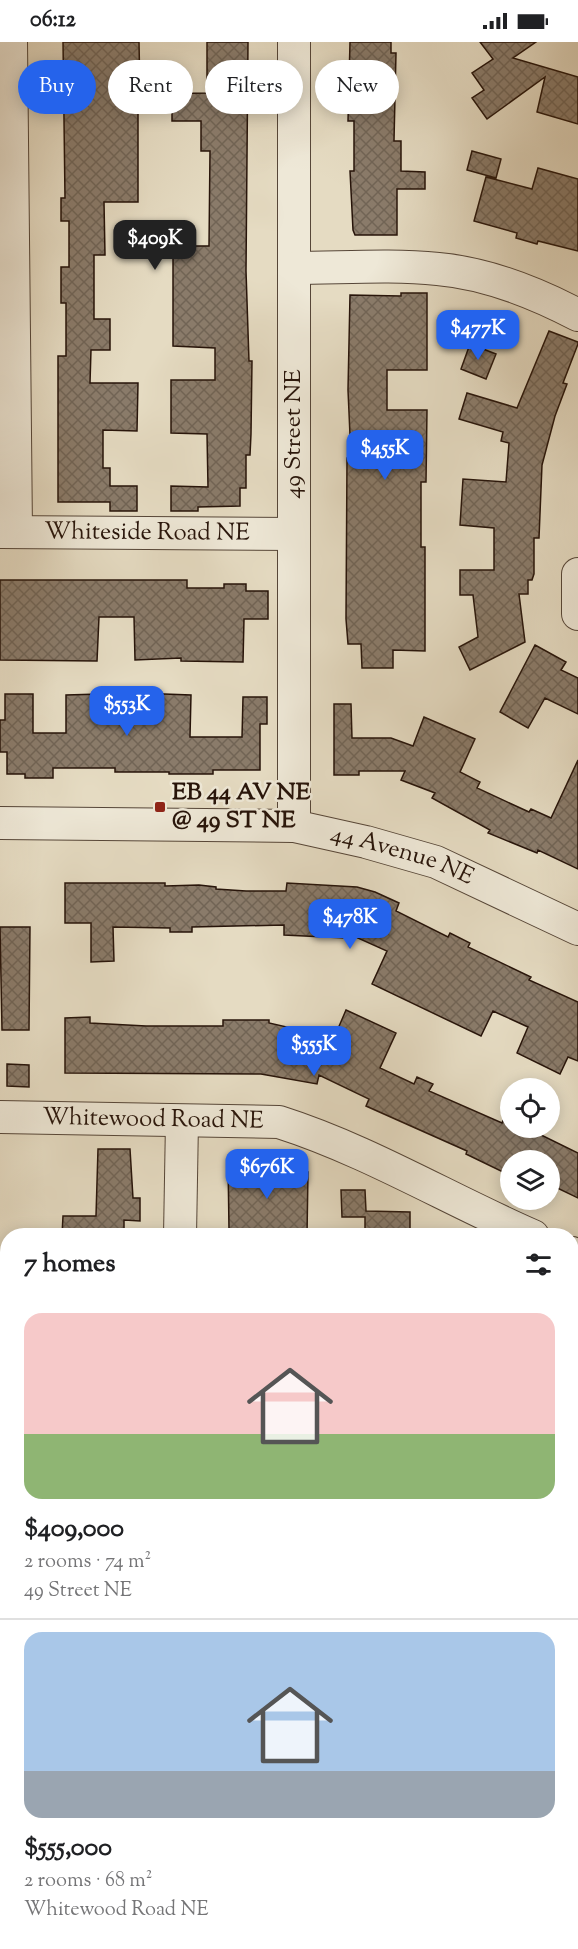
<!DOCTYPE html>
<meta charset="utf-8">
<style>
:root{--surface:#fff;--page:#f6f6f6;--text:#202124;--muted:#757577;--line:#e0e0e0;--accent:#2563eb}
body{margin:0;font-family:"Sorts Mill Goudy",serif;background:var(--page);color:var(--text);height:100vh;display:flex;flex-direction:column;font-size:22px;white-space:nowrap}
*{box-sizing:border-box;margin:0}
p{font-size:20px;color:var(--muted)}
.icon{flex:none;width:33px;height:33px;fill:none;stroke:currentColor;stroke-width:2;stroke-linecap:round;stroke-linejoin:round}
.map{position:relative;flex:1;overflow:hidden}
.details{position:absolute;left:0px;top:1186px;width:579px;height:722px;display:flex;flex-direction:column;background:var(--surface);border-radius:24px 24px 0 0;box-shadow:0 3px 15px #0003}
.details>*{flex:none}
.hud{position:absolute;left:18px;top:18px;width:543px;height:54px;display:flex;gap:12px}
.tools{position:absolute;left:500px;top:1036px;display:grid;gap:12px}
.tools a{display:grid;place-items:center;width:60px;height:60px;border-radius:50%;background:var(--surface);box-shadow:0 3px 15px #0003;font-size:30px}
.price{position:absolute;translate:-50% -51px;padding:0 14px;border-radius:12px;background:var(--accent);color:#fff;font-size:20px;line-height:39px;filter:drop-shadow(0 2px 3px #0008)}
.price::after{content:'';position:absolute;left:50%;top:36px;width:18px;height:14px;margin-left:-9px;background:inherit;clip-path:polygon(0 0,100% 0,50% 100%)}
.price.selected{background:#222;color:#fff}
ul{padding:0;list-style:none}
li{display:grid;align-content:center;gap:12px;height:318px;padding:0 24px}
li+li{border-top:2px solid var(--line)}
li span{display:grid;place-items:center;height:186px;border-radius:18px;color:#555}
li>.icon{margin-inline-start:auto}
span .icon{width:108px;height:108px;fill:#fffc;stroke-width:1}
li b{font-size:26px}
h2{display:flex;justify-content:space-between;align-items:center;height:72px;padding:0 24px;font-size:26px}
.tag{padding:0 21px;border-radius:27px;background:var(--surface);box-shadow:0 3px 15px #0003;font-size:21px;line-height:54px}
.tag.selected{background:var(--accent);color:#fff}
.status{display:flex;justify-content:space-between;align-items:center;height:42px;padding:0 30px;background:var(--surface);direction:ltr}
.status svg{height:16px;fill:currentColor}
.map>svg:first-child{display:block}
</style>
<div class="status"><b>06:12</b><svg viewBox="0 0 49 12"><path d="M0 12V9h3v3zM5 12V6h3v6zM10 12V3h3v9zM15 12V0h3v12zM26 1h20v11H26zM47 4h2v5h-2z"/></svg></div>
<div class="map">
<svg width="578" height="1907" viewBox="0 0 578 1907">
<defs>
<pattern id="grass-tufts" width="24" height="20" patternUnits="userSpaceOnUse" patternTransform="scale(1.5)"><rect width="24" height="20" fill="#c5b9a3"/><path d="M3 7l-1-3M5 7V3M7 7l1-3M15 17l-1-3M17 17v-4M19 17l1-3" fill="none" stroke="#a99e8b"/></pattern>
<pattern id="building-cross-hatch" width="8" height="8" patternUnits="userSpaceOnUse" patternTransform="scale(1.5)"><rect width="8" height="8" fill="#8a7b6a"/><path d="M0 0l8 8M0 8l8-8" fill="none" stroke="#716455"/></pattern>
</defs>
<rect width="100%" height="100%" fill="#e5dbc2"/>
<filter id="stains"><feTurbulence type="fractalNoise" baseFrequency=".00333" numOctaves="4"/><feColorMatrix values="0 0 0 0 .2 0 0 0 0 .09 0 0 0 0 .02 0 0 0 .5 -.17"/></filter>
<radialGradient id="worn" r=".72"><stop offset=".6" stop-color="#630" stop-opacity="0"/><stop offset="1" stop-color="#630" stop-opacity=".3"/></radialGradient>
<!-- grass -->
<path fill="url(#grass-tufts)" stroke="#766656" stroke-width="1.5" d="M0,1360h7v134h-7z
M572,1834l6,1v72h-30v-6l24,-1z"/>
<!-- building -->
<path fill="url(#building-cross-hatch)" stroke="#27140a" stroke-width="1.5" d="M63,0h76l1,52 67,-1v-51h41l-2,229 3,90h3l-1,73 -1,21h-4v33h-6v18l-42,1v4h-27v-25l37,1 -1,-53 -36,-1v-53h44v-32l-42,-2v-100h36l1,-95h-9v-30h-29v-9h-34v90h-34l1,53h-11v64h16v31h-19l-1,33h48l-1,48 -34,-1v38h7v18h27v25h-27v-9h-52v-146h8v-53h-5v-36h8v-46h-8v-23h4z
M350,0h41v11h5l-2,88h7v30l24,1v17h-28v46h-42l-2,-5 -3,-59h4v-50h-6z
M480,0h56l-23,16 65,19v47l-41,-12 8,-35 -58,42 -15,-21 12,-8 -12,-17 21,-14z
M472,109l29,8 -5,19 -29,-8z
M538,126l40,11v72l-40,-10 -1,3 -21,-6 1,-5 -43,-12 12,-44 46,12z
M401,251h26v77h-40v40h40l-1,72h-5v65h4v104l-32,-1v18h-31l-1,-24h-13l-2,-25 1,-161h4l-3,-68 2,-95 51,1z
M469,269l25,10 -9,24 -25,-10z
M549,289l29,11v2l-15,39 4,1 -12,32 -13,49 -3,73h-5v36l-2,6h-4v14h-9l6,48 -55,28 -11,-23 19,-10 -5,-42h-13v-25h34v-42l-34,-3 3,-46 43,3 3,-39 -8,-2 2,-9 -44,-13 8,-26 50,15z
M470,302l26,10 -10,25 -25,-10z
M0,538h187v8h37v-4h22v7h22v28h-24l-1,43 -62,-1v-3l-46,2 -1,-43h-35l-2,44 -97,-1z
M535,603l31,17 -5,8 17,8v36l-33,-16 -17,30 -28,-16z
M136,651l55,2 -1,42h52l1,-40h24v27h-7v46h-47v4h-44v-2h-54v-4h-62v10h-28v-4h-18v-22h-7v-32h5v-26h28v39h33v-38z
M334,662h17l1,34h39l22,8 11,-29 51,22 -15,33 20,10 -3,6 52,24 2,-3 20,9 27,-58v109l-40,-19 -1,3 -49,-20 2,-3 -58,-32 3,-5 -34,-13 4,-9h-46v4h-25z
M65,841h100v3l34,-1 17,2v2l30,2h40l1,-8 70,4 18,5 24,11 -3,8 52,26 2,-4 20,10 -2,4 63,30 -2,3 49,22v59l-10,-4 -8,17 -43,-21 11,-26 -35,-16 -12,25 -109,-52 15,-33 -40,-18 -1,5 -62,-3v-10l-92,2v5h-22v-4l-57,-1 1,34 -23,1v-39h-26z
M0,885h30l-1,103h-27z
M346,968l50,23 -16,35 34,16 3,-7 16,7 -4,7 73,32 2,-5 6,2v8h17l51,25v45l-29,-14v-23h-39l-3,13 -41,-20 1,-3 -101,-45 3,-7 -50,-24 -2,9 -56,-10 -196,-1v-55l25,-1v6l56,3h77v-6h46v3l65,15z
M7,1022l22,1v22l-22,-1z
M98,1107h32l3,49h7v23l-16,-1v15h-62l1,-19h33z
M228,1120h46v10h34l-1,64 -57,-1v-6h-21z
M341,1148h24l1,21 44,1v24h-45v-19h-23z"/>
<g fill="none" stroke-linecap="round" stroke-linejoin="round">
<defs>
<g id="minor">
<path d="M11,0l5,490"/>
<path d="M294,0v784"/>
<path d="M294,226c47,0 97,-4 144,1 47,4 98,24 140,46"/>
<path id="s1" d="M0,490l294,2"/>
<path d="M578,532v40"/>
<path id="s2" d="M0,781l294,3 72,16 70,20 142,67"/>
<path id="s3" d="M0,1075l279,5c88,28 169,77 254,114"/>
<path d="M180,1194l2,-115"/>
<path d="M572,1211l6,3"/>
<path d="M25,1900l50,7"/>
<path d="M179,1907v-7"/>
</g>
</defs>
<!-- minor casing -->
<use href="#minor" stroke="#564638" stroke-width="34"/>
<!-- minor -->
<use href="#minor" stroke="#eee8d7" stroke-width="32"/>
</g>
<!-- markers -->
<rect fill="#8f2418" stroke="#eee8d7" stroke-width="2" x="154" y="759" width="12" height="12" rx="3"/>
<g text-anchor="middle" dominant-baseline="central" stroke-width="5" stroke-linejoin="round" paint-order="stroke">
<!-- street labels -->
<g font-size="24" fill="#27140a" stroke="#eee8d7">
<text transform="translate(294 392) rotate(-90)">49 Street NE</text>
<text stroke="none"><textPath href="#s1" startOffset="147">Whiteside Road NE</textPath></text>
<text stroke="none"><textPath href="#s2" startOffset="406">44 Avenue NE</textPath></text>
<text stroke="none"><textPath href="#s3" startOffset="153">Whitewood Road NE</textPath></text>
</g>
<!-- poi labels -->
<g font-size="24" font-weight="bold" fill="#27140a" stroke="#eee8d7" text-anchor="start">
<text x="172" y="751">EB 44 AV NE<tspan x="172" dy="28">@ 49 ST NE</tspan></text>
</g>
</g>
<rect width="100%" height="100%" filter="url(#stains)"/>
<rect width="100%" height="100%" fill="url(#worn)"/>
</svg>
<div class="tools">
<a><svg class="icon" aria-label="locate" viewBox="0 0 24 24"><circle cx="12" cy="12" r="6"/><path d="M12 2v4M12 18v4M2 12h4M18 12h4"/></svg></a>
<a><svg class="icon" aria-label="layers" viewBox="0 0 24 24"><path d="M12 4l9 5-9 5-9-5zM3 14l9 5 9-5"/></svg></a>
</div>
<b class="price selected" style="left:155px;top:229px">$409K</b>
<b class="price" style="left:478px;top:319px">$477K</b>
<b class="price" style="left:385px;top:439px">$455K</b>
<b class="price" style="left:127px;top:695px">$553K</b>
<b class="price" style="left:350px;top:908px">$478K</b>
<b class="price" style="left:314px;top:1035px">$555K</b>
<b class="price" style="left:267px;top:1158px">$676K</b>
<div class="hud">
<a class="tag selected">Buy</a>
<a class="tag">Rent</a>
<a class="tag">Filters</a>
<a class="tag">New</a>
</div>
<section class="details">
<h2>7 homes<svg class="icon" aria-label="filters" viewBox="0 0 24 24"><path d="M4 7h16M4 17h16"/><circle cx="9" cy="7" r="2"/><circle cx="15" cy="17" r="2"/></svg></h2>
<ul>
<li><span style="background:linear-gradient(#f6c9c9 65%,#8fb573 0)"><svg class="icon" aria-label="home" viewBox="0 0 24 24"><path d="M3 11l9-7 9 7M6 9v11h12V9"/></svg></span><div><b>$409,000</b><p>2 rooms · 74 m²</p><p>49 Street NE</p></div></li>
<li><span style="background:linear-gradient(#a9c7e8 75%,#9aa5b1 0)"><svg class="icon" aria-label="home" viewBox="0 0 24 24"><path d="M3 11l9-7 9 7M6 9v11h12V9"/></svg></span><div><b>$555,000</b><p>2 rooms · 68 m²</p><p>Whitewood Road NE</p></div></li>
</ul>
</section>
</div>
